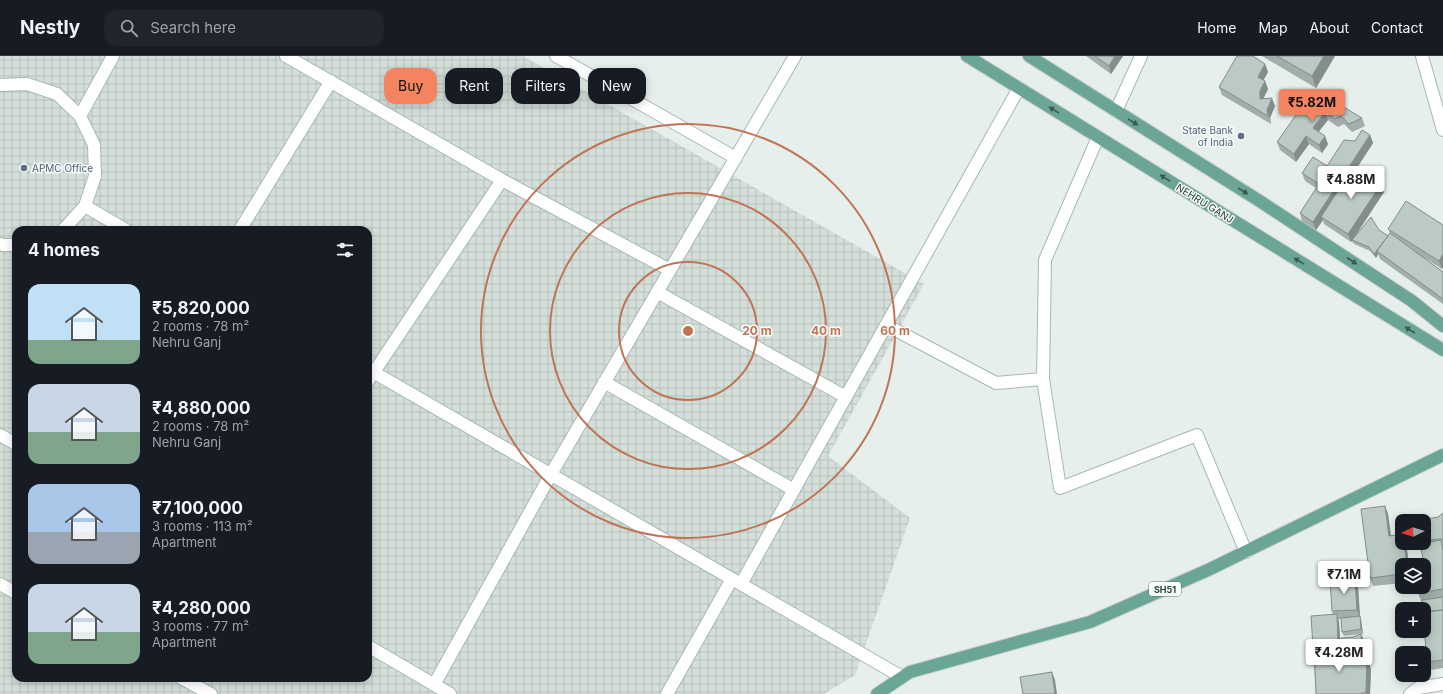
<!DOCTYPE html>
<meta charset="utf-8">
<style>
:root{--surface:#171b24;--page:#20242c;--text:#f1f3f6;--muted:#9ea1a6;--line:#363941;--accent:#f4845f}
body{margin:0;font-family:Inter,sans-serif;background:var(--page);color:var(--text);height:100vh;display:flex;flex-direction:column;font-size:15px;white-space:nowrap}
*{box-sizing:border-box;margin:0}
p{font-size:13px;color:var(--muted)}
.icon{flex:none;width:22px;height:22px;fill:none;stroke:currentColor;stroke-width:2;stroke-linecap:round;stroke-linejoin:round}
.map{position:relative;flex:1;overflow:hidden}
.drawer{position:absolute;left:12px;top:170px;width:360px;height:456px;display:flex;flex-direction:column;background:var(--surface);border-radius:12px;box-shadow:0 2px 10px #0003}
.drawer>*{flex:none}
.hud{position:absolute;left:384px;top:12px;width:380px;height:36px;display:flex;gap:8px}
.needle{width:26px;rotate:265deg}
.tools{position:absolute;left:1395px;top:458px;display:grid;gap:8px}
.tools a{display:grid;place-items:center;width:36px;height:36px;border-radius:8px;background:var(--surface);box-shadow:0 2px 10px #0003;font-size:20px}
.price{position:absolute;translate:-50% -34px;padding:0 9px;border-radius:4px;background:#fff;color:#222;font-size:13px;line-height:26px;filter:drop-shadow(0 1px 2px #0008)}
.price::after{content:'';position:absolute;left:50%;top:24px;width:12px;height:9px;margin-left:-6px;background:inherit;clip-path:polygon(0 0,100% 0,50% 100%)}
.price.active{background:var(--accent);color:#111}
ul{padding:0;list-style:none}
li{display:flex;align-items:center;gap:12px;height:100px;padding:0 16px}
li span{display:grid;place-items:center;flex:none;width:112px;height:80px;border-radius:12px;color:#555}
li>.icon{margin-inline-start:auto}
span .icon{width:48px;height:48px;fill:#fffc;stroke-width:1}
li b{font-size:17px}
h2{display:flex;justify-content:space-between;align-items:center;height:48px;padding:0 16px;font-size:17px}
.chip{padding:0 14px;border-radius:12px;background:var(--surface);box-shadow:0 2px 10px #0003;font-size:14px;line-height:36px}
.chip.active{background:var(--accent);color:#111}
header{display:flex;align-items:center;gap:24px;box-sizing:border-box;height:56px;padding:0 20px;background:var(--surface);border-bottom:1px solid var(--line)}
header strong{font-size:19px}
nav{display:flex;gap:22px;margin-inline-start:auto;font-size:14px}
.search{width:280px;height:36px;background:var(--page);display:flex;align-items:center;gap:10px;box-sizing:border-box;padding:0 14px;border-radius:12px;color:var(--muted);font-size:15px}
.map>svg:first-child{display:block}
</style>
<header>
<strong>Nestly</strong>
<div class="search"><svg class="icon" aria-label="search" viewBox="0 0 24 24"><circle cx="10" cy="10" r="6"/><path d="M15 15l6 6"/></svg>Search here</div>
<nav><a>Home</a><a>Map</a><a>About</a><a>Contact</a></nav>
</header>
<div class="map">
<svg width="1443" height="638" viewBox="0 0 1443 638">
<defs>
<pattern id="industrial-grid" width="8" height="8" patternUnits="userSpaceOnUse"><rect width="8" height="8" fill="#d4dfda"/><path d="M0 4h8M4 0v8" fill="none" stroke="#b6c1bc"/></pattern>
</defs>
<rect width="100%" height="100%" fill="#e6efeb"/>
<!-- industrial -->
<path fill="url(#industrial-grid)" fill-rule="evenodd" d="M0,0h523l401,228 -96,172 82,62 -55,157 -31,19h-824zM16,174h352v448h-352z"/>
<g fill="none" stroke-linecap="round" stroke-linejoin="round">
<defs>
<path id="minor" d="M286,0l216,124 168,90
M556,0l180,102
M1422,0l21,74
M0,29l27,-1 30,10 23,22 14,29 1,31 -10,30 -22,24
M1116,55l25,-55
M80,60l33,-60
M1098,81l-53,123 -2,119 17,109 137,-53 49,117
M85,150l41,24
M240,174l91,-149
M0,188l3,1h13
M657,236l189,105
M886,269l110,58 47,-4
M368,313l534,308
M368,325l134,-201
M604,326l190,108
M0,379l16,9
M0,528l16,9
M741,528l278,-496
M368,590l82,48
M181,622l30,16
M434,629l117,-211 244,-418
M667,638l65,-115
M1410,638l8,-6 25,-4"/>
<path id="major" d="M967,0l476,294
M1029,0l229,144 154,101 31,25
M877,638l33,-22 180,-50 118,-52 235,-115"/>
</defs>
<!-- minor casing -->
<use href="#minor" stroke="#a8b8b2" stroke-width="14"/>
<!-- major casing -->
<use href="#major" stroke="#c2cac8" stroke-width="14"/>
<!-- minor -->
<use href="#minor" stroke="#fff" stroke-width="12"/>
<!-- major -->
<use href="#major" stroke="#6aa596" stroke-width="12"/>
</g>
<!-- wall -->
<path fill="#a1aea9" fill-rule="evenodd" d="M1086,0h37l-12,18z
M1262,0h73l-19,32z
M1265,8l3,8 -5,8 2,1 3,8 -5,10 12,7 -5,12 1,6 -49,-29 -3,-8z
M1306,52l56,10 3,8 -13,6 -8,-8 -6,3 -10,-7 -9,11 9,13 -6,9 -13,-9 -13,18 -16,-12 -3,-8z
M1370,79l3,8 -16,25 24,16 3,8 -30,46 25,-8 9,6 2,-3 -2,-4 55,-4v42l-1,2 -20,-13 21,16v32l-63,-45 -2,-5 -2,4 -6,-7 -16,-7 -2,-3 -1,1 -27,-18 -1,-4 -7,10 -14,-9 -2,-8 16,-25 -11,-7 -3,-8 25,-7 28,-25z
M1385,450l3,8 3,21 11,8h4l3,22h-7v18l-29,3 -3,-8z
M1443,457v155l-13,2 -3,-8 -3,-53 -2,-8h-1l-3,-8 5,-34 -2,-10h-5l-3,-6h11v-22h-13l9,-6 2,5 16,-3z
M1355,523l3,8 2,29 1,4 2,14h-2l2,4 1,19 3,1 4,11 -1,25h-54l-3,-47 20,-32 -1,-4zM1338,563h3l1,13 2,4 17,-2 -8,3 -10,20 -5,-1 -2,-3h5l-2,-31z"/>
<!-- shaded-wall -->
<path fill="#838d89" d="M1115,0h8l-12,18 -2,-8z
M1324,0h11l-19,32 -4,-12z
M1265,8l3,8 -7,13 -3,-8z
M1265,25l3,8 -5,10h-3v-8z
M1272,42l3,8 -5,12 1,6 -4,-14z
M1325,56l3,8 -12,15 -3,-7z
M1370,79l3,8 -49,75 -3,-1 2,3 -7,10 -3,-8z
M1306,80l3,8 -13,18 -2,-8z
M1325,80l3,8 -6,9 -3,-8z
M1381,128l3,8 -33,50 -3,-8z
M1388,180l-11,15 1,3 -2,4 -2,-4z
M1443,198v13l-1,2 -3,-8z
M1385,450l3,8 4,30 -3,-8z
M1404,487h2l3,22h-2z
M1355,523l3,8 2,31 -3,-8z
M1337,558l2,8 2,31 -3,-8z
M1360,560l1,4 2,14 -2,-5z
M1361,578l2,4 2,24 -2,-4z
M1367,602l4,11 -1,25h-4v-2z
M1052,616l3,8 2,14h-2z"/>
<!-- building -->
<path fill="#bbcac4" stroke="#838d89" d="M1095,0h20l-6,10z
M1237,0h16l12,8 -7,13 7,4 -5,10v8l12,-1 -5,12 1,6 -49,-29z
M1277,0h47l-12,20z
M1310,42l15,6 7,-4 30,18 -13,6 -8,-8 -6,3 -10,-7 -12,16 12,8 -6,9 -13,-9 -12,18 -17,-12 26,-37 3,3z
M1362,74l8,5 -57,87 -13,-9 19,-29 -17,-11 11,-16 14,9 17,-26 11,1z
M1354,110l27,18 -33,50 -27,-17z
M1406,145l37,24v29l-4,7 -51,-32z
M1371,161l8,13 9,6 -14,18 -5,-7 -17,-7z
M1390,177l53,39v27l-66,-48z
M1385,450l4,30 13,-2v9h2l3,22h-5v9l-32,4 -9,-69z
M1443,457v26l-19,1v-19h-13v-5l9,-1 1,5 17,-3z
M1441,484l2,11v38l-25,4 -1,-6h7v-22h-11v-5l10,-1 -3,-15z
M1355,523l2,31 -25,1 -2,-31z
M1443,541v13l-19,2 -2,-12z
M1443,554v50l-16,2 -3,-36v-14z
M1337,558l1,31 -25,2 -2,-31z
M1360,560l1,13 -19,3 -1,-14z
M1361,578l2,23h-20l-2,-19 12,-1z
M1333,591l5,9 29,2 -1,34 -6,2h-44l-2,-45z
M1052,616l3,22h-32l-3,-17z"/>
<!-- one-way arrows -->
<defs><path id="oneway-solid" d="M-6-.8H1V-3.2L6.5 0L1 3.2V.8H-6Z"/></defs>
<g fill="#365b51">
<use href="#oneway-solid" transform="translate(1054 54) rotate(-148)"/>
<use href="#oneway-solid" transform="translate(1133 66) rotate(32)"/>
<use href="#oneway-solid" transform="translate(1165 122) rotate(-148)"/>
<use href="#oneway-solid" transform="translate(1243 135) rotate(32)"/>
<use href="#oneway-solid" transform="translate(1299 205) rotate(-148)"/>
<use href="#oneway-solid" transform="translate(1352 205) rotate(33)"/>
<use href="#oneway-solid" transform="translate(1410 274) rotate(-148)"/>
</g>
<!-- distance rings -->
<g fill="none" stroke="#c07456" stroke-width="2">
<circle cx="688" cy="275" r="69"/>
<circle cx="688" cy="275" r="138"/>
<circle cx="688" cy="275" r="207"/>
</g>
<!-- markers -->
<g fill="#5c6f8a" stroke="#f7fbf9" stroke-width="1.5">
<circle cx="1241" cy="80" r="4"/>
<circle cx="24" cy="112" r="4"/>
</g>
<g text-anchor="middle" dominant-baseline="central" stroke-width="3" stroke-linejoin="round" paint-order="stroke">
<!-- shield labels -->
<rect fill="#f7fbf9" stroke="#637a73" stroke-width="1" x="1149" y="526" width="32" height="14" rx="3"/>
<g font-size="9" font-weight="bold" fill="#24423a">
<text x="1165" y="533">SH51</text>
</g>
<!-- service labels -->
<g font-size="10" fill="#4e5e75" stroke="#f7fbf9" text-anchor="end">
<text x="1233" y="74">State Bank<tspan x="1233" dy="12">of India</tspan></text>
<text x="32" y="112" text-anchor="start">APMC Office</text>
</g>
<!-- street labels -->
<g font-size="10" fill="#24423a" stroke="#f7fbf9">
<text transform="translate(1205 147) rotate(32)">NEHRU GANJ</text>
</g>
</g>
<circle cx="688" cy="275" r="6" fill="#c07456" stroke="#f7fbf9" stroke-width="2"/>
<g font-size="12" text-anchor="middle" font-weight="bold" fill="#c07456" stroke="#f7fbf9" stroke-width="3" stroke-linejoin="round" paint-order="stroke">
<text x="757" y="279">20 m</text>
<text x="826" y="279">40 m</text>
<text x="895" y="279">60 m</text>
</g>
</svg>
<div class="tools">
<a><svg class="needle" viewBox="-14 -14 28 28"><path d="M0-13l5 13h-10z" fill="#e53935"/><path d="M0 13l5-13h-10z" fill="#9ea1a6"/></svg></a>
<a><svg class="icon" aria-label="layers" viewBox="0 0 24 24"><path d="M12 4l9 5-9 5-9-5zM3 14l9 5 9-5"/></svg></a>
<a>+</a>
<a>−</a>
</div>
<b class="price active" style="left:1312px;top:67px">₹5.82M</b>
<b class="price" style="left:1351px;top:144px">₹4.88M</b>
<b class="price" style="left:1344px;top:539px">₹7.1M</b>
<b class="price" style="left:1339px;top:617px">₹4.28M</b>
<div class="hud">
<a class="chip active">Buy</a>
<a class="chip">Rent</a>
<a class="chip">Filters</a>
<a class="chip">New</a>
</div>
<section class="drawer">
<h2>4 homes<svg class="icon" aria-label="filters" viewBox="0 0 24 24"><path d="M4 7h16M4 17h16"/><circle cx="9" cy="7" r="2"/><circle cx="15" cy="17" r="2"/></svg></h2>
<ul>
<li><span style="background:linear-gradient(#bfe0f5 70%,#7fa58c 0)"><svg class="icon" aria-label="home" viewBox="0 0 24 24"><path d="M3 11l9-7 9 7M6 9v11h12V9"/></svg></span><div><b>₹5,820,000</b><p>2 rooms · 78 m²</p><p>Nehru Ganj</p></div></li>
<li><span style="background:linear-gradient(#c9d6e8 60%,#7fa58c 0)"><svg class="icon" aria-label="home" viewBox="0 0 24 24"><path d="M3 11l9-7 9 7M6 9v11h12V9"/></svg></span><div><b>₹4,880,000</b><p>2 rooms · 78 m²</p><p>Nehru Ganj</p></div></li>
<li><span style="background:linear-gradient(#a9c7e8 60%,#9aa5b1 0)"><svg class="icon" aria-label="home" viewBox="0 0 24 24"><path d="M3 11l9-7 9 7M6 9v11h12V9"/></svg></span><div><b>₹7,100,000</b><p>3 rooms · 113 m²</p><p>Apartment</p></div></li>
<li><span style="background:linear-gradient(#c9d6e8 60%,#7fa58c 0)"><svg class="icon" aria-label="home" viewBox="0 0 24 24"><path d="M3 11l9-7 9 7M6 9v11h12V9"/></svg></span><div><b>₹4,280,000</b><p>3 rooms · 77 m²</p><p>Apartment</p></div></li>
</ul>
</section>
</div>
